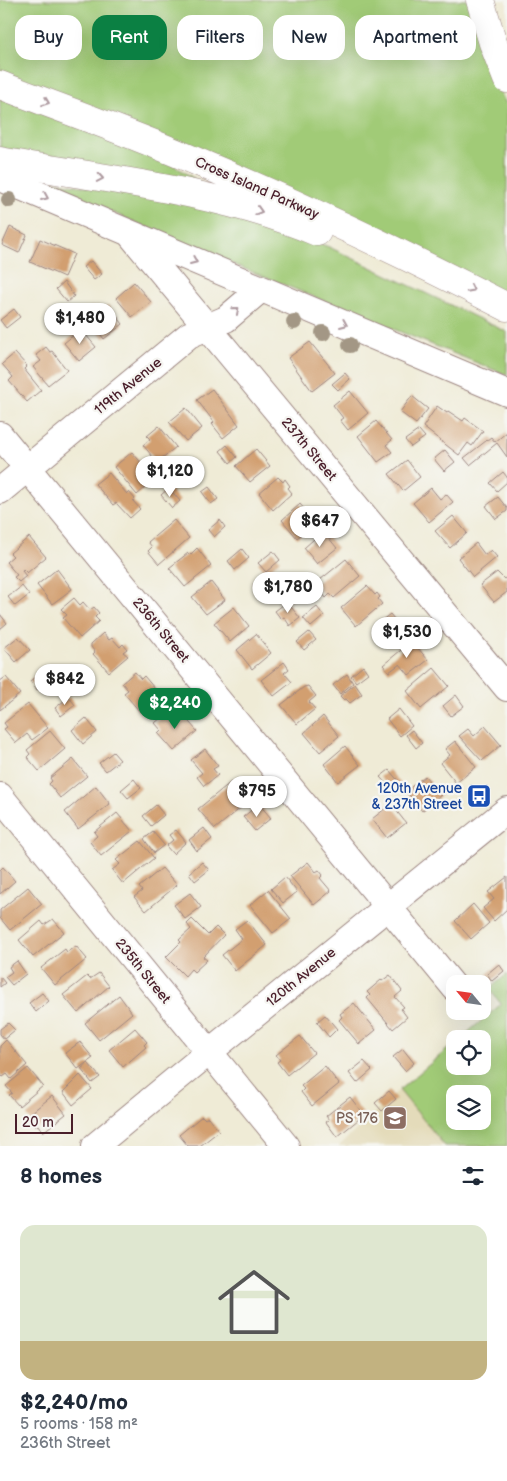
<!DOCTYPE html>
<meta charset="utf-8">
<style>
:root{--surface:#fff;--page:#f2f2f3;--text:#1f2937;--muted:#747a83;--accent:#0b8043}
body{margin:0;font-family:"Balsamiq Sans",sans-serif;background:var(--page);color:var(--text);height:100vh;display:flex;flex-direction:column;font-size:19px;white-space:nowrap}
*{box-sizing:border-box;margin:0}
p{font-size:16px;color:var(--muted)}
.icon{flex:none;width:28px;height:28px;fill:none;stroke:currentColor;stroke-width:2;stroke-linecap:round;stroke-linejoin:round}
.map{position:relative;height:1146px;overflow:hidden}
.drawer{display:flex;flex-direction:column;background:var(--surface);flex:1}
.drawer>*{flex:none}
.hud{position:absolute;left:15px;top:15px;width:478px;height:45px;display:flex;gap:10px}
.needle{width:32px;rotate:299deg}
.tools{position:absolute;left:446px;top:975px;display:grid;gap:10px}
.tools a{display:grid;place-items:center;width:45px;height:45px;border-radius:10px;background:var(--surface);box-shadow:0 5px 20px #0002;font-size:25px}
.scale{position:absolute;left:15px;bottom:12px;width:58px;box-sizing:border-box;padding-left:5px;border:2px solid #4a1f2b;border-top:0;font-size:14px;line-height:18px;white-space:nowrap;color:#4a1f2b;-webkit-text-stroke:4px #f6f6f2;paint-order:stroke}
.price{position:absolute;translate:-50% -42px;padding:0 11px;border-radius:18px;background:#fff;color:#222;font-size:16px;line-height:32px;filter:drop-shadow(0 1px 2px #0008)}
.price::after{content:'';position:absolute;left:50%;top:30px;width:15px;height:11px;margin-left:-8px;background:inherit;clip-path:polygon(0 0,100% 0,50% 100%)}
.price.selected{background:var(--accent);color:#fff}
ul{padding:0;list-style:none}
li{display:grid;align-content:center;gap:10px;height:265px;padding:0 20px}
li span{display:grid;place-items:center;height:155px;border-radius:15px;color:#555}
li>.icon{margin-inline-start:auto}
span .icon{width:90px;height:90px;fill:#fffc;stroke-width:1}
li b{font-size:21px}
h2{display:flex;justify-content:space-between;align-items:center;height:60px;padding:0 20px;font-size:21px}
.pill{padding:0 18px;border-radius:15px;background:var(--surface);box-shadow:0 5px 20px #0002;font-size:18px;line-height:45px}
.pill.selected{background:var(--accent);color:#fff}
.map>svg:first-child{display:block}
</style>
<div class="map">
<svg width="507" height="1146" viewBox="0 0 507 1146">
<rect width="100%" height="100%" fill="#f6f6f2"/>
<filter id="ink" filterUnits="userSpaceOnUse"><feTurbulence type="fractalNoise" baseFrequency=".02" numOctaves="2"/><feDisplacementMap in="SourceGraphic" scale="10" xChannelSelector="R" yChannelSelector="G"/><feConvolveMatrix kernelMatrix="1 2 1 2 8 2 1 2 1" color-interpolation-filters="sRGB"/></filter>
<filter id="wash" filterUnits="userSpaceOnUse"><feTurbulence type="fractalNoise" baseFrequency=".0096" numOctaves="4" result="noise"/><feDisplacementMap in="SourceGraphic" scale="20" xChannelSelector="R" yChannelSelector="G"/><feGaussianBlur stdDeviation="1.12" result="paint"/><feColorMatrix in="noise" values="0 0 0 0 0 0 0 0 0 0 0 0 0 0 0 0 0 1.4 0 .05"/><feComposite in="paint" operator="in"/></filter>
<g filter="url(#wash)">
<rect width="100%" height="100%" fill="#efebd6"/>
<!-- built -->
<path fill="#e4dbba" d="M399,1090l46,56h-106z"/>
<!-- green -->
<path fill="#a1cb77" stroke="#767551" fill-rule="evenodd" d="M0,0h470l29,89 8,17v190l-507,-226z
M0,98l169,64 42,28 -165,-30 -46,-12z
M33,178l196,32 100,37 178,85v43l-299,-121z
M507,974v172h-62l-46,-56 56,-47v23h27v-27h-22l41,-35 -12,-15zM455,1094h27v27h-27z"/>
<g id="blocks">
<!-- building -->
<path fill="#d29f6f" d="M10,227l17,8 -8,18 -17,-8z
M40,239l34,15 -10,23 -34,-15z
M91,261l11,13 -8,6 -11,-13z
M64,282l10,14 -7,6 -11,-13z
M134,282l17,20 -19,15 -16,-19z
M108,305l15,19 -19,15 -20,-26 8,-6 5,7z
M14,309l6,8 -14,11 -6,-8z
M81,329l15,18 -17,14 -15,-18z
M310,342l25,31 -23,18 -24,-33z
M46,347l4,5 2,-1 15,19 -19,15 -15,-18 8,-6 -5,-6z
M15,353l12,13 -3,3 17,21 -14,12 -18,-21 4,-4 -11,-13z
M345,373l5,6 -12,11 -6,-6z
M212,389l27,36 -16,13 -11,-14 2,-2 -17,-22z
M350,391l18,22 -20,17 -8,-10 3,-2 -10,-13z
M412,396l16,13 -12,15 -16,-12z
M437,406l10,7 1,-2 15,10 2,-3 18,13 -11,15 -4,-3 -9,12 -36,-28z
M186,408l16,20 -16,13 -17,-19z
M376,421l16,19 -6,5 6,7 -14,10 -20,-26z
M159,426l17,21 -19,15 -14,-17 7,-6 -3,-3z
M419,430l6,7 -14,10 -6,-7z
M507,432v25l-10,-14 -27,22 -6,-7 27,-21 4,5z
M227,445l10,12 -7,6 -10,-12z
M256,449l14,17 -20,16 -14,-16z
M445,450l10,12 -11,9 -10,-12z
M132,452l23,27 -18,16 -23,-28z
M407,460l13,17 -17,14 -14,-17z
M503,472l4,5v5l-10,9 -7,-8z
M109,473l18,21 2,-2 6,7 -2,2 7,8 -10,9 -14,-15 -3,2 -18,-21z
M278,477l5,5 2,-3 5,7 -2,2 4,5 -19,17 -14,-17z
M209,487l9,12 -7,5 -9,-12z
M169,488l11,13 -8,7 -11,-13z
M431,488l9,11 6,-5 7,8 -24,20 -16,-19z
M498,497l9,11v3l-11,8 -10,-13z
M300,504l16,19 -19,15 -15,-18z
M453,516l14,17 -17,15 -15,-17z
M174,520l15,18 -30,26 -11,-13 4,-4 -4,-5z
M220,520l5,7 -11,10 -6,-7z
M323,531l14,17 -20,16 -13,-16z
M29,537l17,20 -19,16 -4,-4 -1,2 4,5 -7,6 -5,-5 3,-2 -11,-13 7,-6 -3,-3z
M476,543l9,12 6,-5 6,7 -24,20 -15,-19z
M197,548l14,18 -26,21 -16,-19 19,-15 2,2z
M242,549l7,9 -14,12 -7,-9z
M273,551l7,9 -14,12 -8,-9z
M346,559l14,17 -26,22 -4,-4 -4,4 -11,-14z
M57,569l15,20 -20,15 -15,-19z
M497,572l7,7 3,-2v15l-13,10 -14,-17z
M265,575l6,7 -11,10 -7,-7z
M211,582l14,18 -19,14 -14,-17z
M295,583l6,8 -13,10 -6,-8z
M22,586l7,9 -14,11 -7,-9z
M367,586l8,9 2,-2 3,4 -2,2 4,5 -26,22 -15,-18z
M74,598l6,7 3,-3 7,8 4,-3 5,6 -4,4 4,4 -19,17 -17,-20 4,-3 -6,-6z
M287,602l13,16 -10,8 -6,-9 -3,2 -6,-8z
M234,607l15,19 -19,16 -16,-19z
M317,607l7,9 -13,11 -8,-9z
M0,614l7,9 -7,6z
M390,614l14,17 -18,14 -14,-17z
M309,632l7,8 -12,10 -7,-8z
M103,633l6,7 3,-2 8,9 3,-3 4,5 -4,3 5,4 -19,16 -16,-18 2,-2 -4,-5v-3z
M256,634l15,19 -19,16 -15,-19z
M18,637l12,13 -14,12 -12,-14z
M412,641l16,19 -19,15 -9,-11 -11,8 -6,-7z
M284,662l5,7 -5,4 8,9 -18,14 -13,-16z
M363,666l5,7 -12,9 -5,-6z
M434,668l15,18 -28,23 -14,-18z
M45,669l7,9 -15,12 -7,-9z
M135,672l6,7 3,-3 16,19 -20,17 -16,-19 4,-3 -6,-7z
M347,674l6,9 -13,11 -7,-9z
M6,677l14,17 -20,16v-29z
M355,684l7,10 -12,9 -4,-4 -2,1 -4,-4z
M308,686l8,10 -7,6 6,7 -18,15 -16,-19 23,-18z
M456,695l8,11 -13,10 -8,-10z
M69,697l6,8 -14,11 -6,-8z
M28,704l20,24 -16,12 -5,-6 -11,9 -12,-14 3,-2 -3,-4z
M399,709l13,17 -12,10 -13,-17z
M168,712l6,7 8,-5 15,17 -23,20 -16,-18 3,-3 -6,-7z
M323,716l16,20 -19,16 -16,-19z
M86,718l11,14 -14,12 -11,-14z
M485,726l16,19 -19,16 -23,-25 9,-7 6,7z
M412,730l10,13 -6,5 -10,-13z
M50,731l15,18 -26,22 -12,-14 3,-3 -3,-4z
M455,741l21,26 -20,16 -16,-20 10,-8 -5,-6z
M345,746l15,19 -22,17 -14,-18z
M205,749l13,17 -5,3 5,6 -14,11 -7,-9 5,-4 -11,-13z
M113,752l7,8 -14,11 -7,-8z
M73,759l14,17 -27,22 -11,-14 3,-3 -2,-3z
M389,770l12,14 -8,7 -13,-14z
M425,776l16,19 -19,16 -16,-20z
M134,779l7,9 -13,10 -7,-8z
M231,782l17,20 -33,27 -17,-20z
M96,786l14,18 -32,25 -13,-17z
M259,804l12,14 -16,13 -12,-14z
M391,804l15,19 -19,15 -15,-19z
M156,805l8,10 -13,11 -8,-10z
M117,813l15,18 -31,25 -11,-14 7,-6 -3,-4z
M204,828l8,11 -15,12 -8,-11z
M176,830l10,12 -13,12 -7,-8 7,-6 -4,-5z
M153,832l11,13 -10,8 -10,-14z
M140,841l14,17 -31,26 -11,-14 8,-6 -4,-4z
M202,862l7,8 -14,11 -6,-8z
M308,862l8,10 3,-2 4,5 -3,3 11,13 -17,14 -24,-29z
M3,867l12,14 -15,13v-24z
M162,868l15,17 -31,26 -12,-14 8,-6 -3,-4z
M285,877l12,15 -14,11 -12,-14z
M507,877v32l-13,12 -11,-13 11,-9 -6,-7z
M28,887l14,17 -32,26 -10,-12v-8z
M268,890l23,29 -18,14 -23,-28z
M190,893l11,14 -16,12 -11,-14z
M473,904l16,19 -18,16 -16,-18z
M53,919l11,13 -31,25 -14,-17 22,-19 3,4z
M192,919l16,16 8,-8 8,8 -21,22 4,3 -13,12 -3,-3 -6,7 -19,-19 15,-15 -2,-2 12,-11 -4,-5z
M247,920l20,25 -32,26 -13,-16 20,-16 -7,-10z
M76,946l11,13 -32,26 -14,-17 24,-19 2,3z
M17,961l9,13 -14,11 -7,-8 7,-5 -3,-5z
M499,964l5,7 -12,10 -5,-7z
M99,973l10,13 -31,27 -15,-18 24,-19 3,3z
M390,975l12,16 -7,6 9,10 -3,2 6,8 -14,12 -26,-31 3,-3 -3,-3 14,-12 1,1z
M0,977l5,6 -5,4z
M42,993l7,8 -13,11 -7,-9z
M119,995l13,18 -33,27 -14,-17z
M354,1003l22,27 -17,14 -20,-24 3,-3 -2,-3z
M325,1015l12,14 -8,8 -12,-15z
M8,1023l7,7 -11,9 -4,-5v-5z
M135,1028l12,14 -3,3 2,2 -23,20 -14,-17z
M300,1036l14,17 -27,22 -10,-13 3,-2 -4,-5z
M6,1040l21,25 -16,14 -4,-5 -4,3 -2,-2 -1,1v-30z
M80,1042l13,16 -15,11 -13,-16z
M403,1049l11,14 -9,8 -12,-14z
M364,1061l8,9 -15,13 -8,-10z
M88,1063l12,14 -8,6 -11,-14z
M325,1066l14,18 -27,22 -11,-14 3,-3 -3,-3z
M28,1068l15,18 -24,20 -10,-11 3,-2 -6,-7z
M80,1075l12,14 -19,16 -10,-13z
M389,1091l7,8 -14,12 -7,-8z
M52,1096l14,18 -23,18 -5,-7 -2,2 -9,-11z
M350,1097l14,18 -27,22 -11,-15 3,-2 -3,-4z
M202,1116l3,3 3,-2 11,14 -19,15h-12l-9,-11z"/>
</g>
</g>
<g filter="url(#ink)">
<use href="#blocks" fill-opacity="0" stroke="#9c8580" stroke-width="1"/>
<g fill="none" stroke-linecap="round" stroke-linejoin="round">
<defs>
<path id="minor" d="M0,178l507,215
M130,234l377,454
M0,435l455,553
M0,491l189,-156 37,-16 35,-30
M0,796l286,350
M95,1146l114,-94 298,-242"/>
<path id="highway" d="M480,0l13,43 14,36
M0,85c66,25 133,49 198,77 105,44 208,93 309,145
M0,161c106,18 217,29 317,71"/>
</defs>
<!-- minor casing -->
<use href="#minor" stroke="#9c8580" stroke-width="28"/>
<!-- highway casing -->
<use href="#highway" stroke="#9c8580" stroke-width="29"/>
<!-- minor -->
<use href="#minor" stroke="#fff" stroke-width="26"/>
<!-- highway -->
<use href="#highway" stroke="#fff" stroke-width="28"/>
</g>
<!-- trees -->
<g fill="#a39785">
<circle cx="9" cy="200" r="8"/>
<circle cx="294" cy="322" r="8"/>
<circle cx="323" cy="333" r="8"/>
<circle cx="350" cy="345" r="8"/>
</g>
<!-- one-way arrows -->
<defs><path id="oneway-chevron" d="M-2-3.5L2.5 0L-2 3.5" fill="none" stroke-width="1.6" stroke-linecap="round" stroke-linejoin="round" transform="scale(1.25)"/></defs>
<g stroke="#ae9aa0">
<use href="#oneway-chevron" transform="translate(46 102) rotate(21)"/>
<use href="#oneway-chevron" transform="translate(100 178) rotate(10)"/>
<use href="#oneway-chevron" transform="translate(45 197) rotate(23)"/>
<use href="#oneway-chevron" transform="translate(259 211) rotate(17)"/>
<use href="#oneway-chevron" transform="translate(194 261) rotate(23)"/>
<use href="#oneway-chevron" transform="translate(471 289) rotate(27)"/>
<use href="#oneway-chevron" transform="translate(236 310) rotate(-40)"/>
<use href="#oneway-chevron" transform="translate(344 324) rotate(23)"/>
</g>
</g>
<!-- icons -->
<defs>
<symbol id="bus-square" viewBox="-11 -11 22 22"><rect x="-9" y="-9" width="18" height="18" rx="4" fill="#1a4fb4" stroke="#f6f6f2"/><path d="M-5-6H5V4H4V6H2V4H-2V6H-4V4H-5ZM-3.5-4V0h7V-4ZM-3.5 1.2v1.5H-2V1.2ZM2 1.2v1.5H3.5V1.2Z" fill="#fff"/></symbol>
<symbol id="school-square" viewBox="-11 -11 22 22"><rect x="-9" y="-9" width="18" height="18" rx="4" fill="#8d6e63" stroke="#f6f6f2"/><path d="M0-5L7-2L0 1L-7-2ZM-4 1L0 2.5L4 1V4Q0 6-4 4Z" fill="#fff"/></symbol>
</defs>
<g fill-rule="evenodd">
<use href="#bus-square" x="465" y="782" width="28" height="28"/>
<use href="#school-square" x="381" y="1104" width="28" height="28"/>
</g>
<g text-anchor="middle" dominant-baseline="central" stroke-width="4.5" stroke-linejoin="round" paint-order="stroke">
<!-- street labels -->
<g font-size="14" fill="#4a1f2b" stroke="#f6f6f2">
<text transform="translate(257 188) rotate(24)">Cross Island Parkway</text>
<text transform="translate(128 386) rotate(-39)">119th Avenue</text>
<text transform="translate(309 449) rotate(50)">237th Street</text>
<text transform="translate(161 630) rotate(50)">236th Street</text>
<text transform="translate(143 971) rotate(51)">235th Street</text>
<text transform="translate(301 977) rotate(-39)">120th Avenue</text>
</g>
<!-- transit labels -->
<g font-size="14" fill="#164399" stroke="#f6f6f2" text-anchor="end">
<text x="462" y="788">120th Avenue<tspan x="462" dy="16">&amp; 237th Street</tspan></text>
</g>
<!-- education labels -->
<g font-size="14" fill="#785e54" stroke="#f6f6f2" text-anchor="end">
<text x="378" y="1118">PS 176</text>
</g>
</g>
</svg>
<div class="tools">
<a><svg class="needle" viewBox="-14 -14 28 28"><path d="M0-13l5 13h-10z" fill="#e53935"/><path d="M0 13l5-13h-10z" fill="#747a83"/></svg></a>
<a><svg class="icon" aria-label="locate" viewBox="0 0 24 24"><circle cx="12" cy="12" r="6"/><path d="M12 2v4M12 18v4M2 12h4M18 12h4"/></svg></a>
<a><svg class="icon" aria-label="layers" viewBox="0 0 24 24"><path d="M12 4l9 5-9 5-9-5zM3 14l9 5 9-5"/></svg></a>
</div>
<div class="scale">20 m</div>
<b class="price" style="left:80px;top:345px">$1,480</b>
<b class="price" style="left:170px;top:498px">$1,120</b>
<b class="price" style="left:320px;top:548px">$647</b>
<b class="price" style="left:288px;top:614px">$1,780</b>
<b class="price" style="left:407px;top:659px">$1,530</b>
<b class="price" style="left:65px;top:706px">$842</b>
<b class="price selected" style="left:175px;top:730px">$2,240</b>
<b class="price" style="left:257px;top:818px">$795</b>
<div class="hud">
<a class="pill">Buy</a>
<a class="pill selected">Rent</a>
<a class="pill">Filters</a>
<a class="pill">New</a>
<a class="pill">Apartment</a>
</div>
</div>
<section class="drawer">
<h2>8 homes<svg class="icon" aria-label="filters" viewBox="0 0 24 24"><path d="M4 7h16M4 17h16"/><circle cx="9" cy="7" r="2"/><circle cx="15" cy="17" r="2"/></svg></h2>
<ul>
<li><span style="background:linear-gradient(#dfe7d0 75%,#c2b280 0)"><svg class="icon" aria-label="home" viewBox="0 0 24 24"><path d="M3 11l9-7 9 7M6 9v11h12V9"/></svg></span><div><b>$2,240/mo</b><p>5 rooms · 158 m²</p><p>236th Street</p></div></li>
</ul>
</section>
